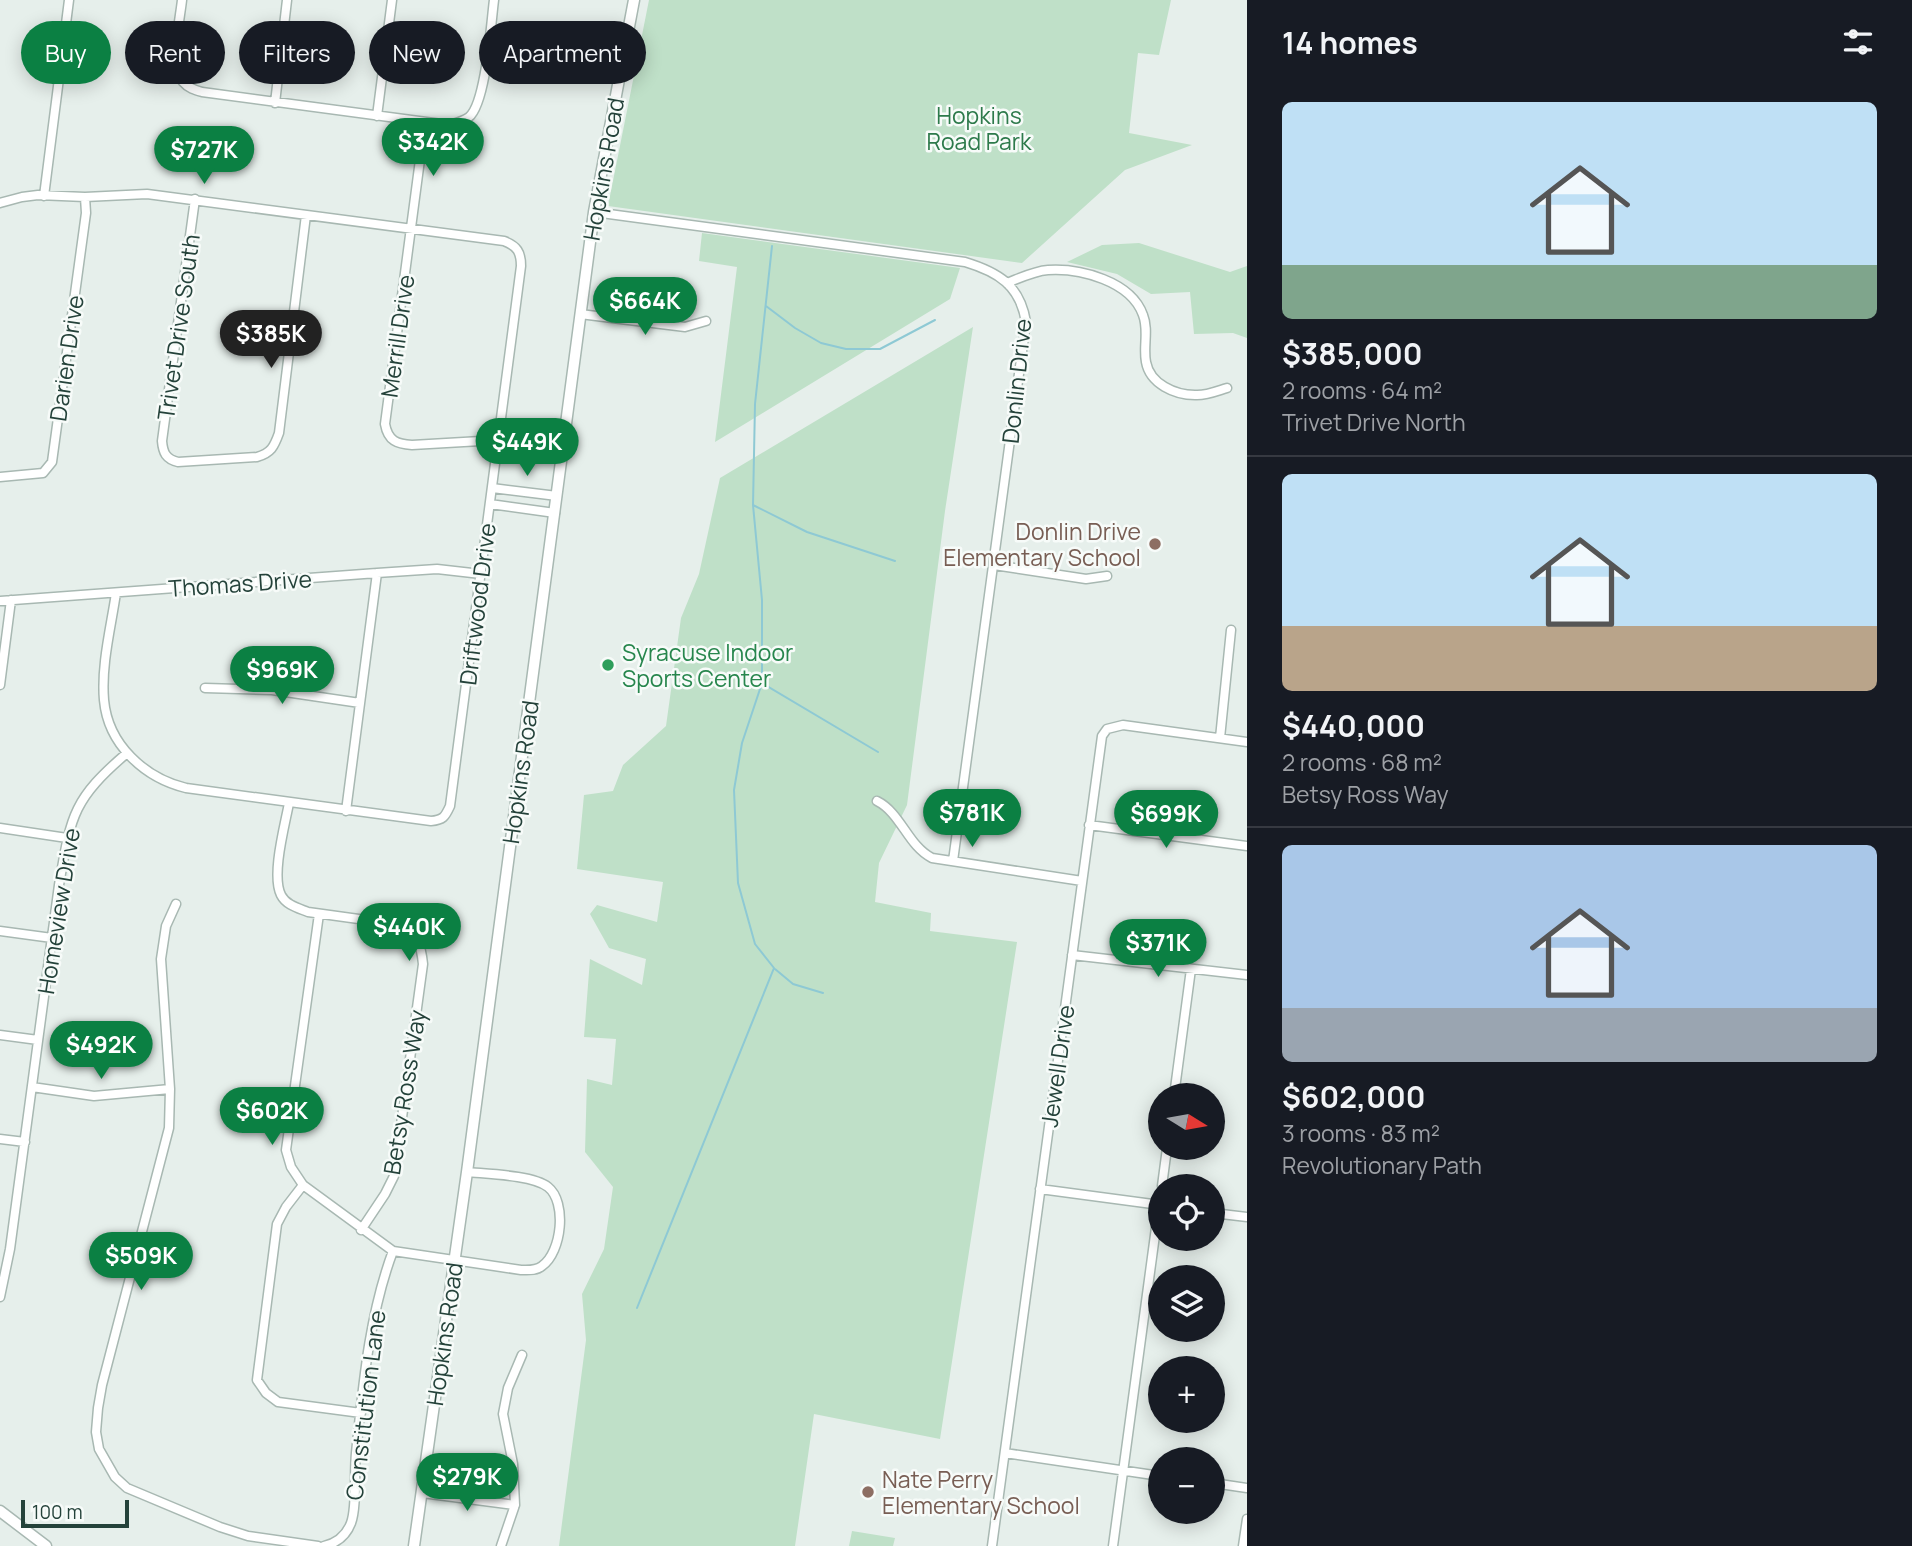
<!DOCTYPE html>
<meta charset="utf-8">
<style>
:root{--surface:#171b24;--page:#20242c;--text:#f1f3f6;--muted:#9ea1a6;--line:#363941;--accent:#0b8043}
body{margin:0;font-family:Manrope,sans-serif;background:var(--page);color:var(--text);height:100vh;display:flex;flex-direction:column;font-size:26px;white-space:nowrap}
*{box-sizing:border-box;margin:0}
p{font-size:23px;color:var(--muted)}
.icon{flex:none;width:38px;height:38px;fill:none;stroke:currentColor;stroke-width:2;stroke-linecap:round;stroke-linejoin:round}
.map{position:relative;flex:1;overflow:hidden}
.panel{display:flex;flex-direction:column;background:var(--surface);width:665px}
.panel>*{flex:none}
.guide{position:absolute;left:21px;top:21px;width:665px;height:63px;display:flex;gap:14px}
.needle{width:46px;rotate:101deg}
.buttons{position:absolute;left:1148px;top:1083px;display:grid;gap:14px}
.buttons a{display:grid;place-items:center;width:77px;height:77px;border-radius:50%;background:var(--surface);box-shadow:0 4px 18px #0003;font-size:35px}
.scale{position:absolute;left:21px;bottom:18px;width:108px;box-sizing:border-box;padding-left:7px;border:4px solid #24423a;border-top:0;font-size:19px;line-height:24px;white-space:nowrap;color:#24423a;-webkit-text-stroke:5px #f7fbf9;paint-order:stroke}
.price{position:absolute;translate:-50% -60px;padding:0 16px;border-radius:24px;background:var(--accent);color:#fff;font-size:23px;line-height:46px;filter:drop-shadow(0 2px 4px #0008)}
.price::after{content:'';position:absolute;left:50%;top:42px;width:21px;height:16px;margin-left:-10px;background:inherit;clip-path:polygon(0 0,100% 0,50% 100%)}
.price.selected{background:#222;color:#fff}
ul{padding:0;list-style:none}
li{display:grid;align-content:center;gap:14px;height:371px;padding:0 35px}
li+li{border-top:2px solid var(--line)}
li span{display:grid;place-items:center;height:217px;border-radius:10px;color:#555}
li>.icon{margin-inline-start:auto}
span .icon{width:126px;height:126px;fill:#fffc;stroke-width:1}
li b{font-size:30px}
h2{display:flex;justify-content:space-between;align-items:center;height:84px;padding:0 35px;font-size:30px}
.tag{padding:0 24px;border-radius:32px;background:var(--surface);box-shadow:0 4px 18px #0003;font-size:24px;line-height:63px}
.tag.selected{background:var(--accent);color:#fff}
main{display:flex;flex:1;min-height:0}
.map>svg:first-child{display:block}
</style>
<main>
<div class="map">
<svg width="1247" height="1546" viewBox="0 0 1247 1546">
<rect width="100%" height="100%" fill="#e6efeb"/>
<!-- green -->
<path fill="#bfe0c8" d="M649,0h522l-12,55 -21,-2 -9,80 63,12 -67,25 -103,93 -414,-57z
M702,233l258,35 -10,31 -235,143 22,-175 -38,-6z
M1139,243l91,29 17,-6v72l-14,-5 -39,1 -4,-42 -39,2 -34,-20 -50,-12 35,-17z
M973,327l-28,184 -38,294 -28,58 -4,39 56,11 -1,18 87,11 -77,497 -126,-25 -19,132h-236l27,-206 -4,-46 22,-45 9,-62 -28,-35 2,-73 25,6 4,-46 -32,-2 6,-78 52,26 4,-26 -37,-11 -19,-34 7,-9 60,17 6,-40 -86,-13 7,-74 29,-4 10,-26 43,-39 15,-108 18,-44 21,-96z
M852,1531l43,7 -2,8h-44z"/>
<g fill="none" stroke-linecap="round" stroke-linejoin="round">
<!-- stream -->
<path stroke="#8ec9d4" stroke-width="2" d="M766,306l29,22 26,15 25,6h34l55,-29
M753,505l54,27 88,29
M762,683l116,69
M775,969l18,15 30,9
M637,1308l137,-340 -19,-24 -17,-61 -4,-93 8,-47 20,-60v-83l-9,-95 2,-101 17,-158"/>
<defs>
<path id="minor" d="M182,0c-2,20 -13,66 1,82 5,6 12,8 19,10l247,33c7,-2 15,-4 20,-8 17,-14 22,-94 25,-117
M275,103l12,-103
M377,116l15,-116
M425,122l-40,302c3,17 12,20 27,21l86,-5
M44,196l25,-196
M195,199l-33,242c1,12 4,18 16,21l79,-5c14,-4 17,-10 22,-24l27,-218
M0,203l22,-6 16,-2 47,2 62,-3 357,47c13,5 17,11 17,25l-71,540c-5,11 -7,14 -19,15l-245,-33c-41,-10 -78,-43 -82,-88 -3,-35 7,-73 12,-107
M594,212l371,50c33,10 55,23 61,60l-73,539
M1007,283c13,-5 27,-12 41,-13 32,-2 83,11 95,45 6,15 0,32 3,47 4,22 29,33 49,33 10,1 22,-4 32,-7
M580,314l105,13 21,-6
M0,477l43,-4 9,-11 34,-249 -1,-16
M492,488l65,8
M490,504l65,9
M994,565l92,14 21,-3
M0,601l377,-28 60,-4 44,5
M0,685l11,-85
M205,688l67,2 88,13
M1220,738l11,-108
M877,801c24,12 31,45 55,57l150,23
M289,803c-4,22 -18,72 -8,92 5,10 17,13 27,17l94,13c16,11 19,20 21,39l-29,212 -9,18 -24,36
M346,811l31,-238
M1089,825l158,21
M0,828l67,10
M176,904l-10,22 -5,33 9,130 -1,39 -67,257 -4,23 -2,24 3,17 16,28 12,11 93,39 28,9 70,10
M319,914l-33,236 5,17 12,18 90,66 128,19c7,0 15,1 21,-4 20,-14 25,-64 6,-79 -15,-12 -62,-13 -81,-15
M0,931l52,7
M1072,955l175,20
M0,1035l38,5
M32,1087l62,9 76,-7
M1174,1096l17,-127
M0,1139l25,3
M303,1185l-17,22 -9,17 -20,156 9,13 12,9 83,11
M1162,1186l5,-38
M1040,1189l120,16
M1213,1213l34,4
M0,1297l10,-48 49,-364c12,-69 13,-85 68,-132
M1005,1453l155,23
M1213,1483l34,5
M422,1493l93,12
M324,1546c13,-3 22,-10 27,-23 6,-16 3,-51 5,-70 7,-67 13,-138 37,-202
M501,1546l14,-41 -2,-41 -10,-50 5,-26 14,-33
M992,1546l110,-810 5,-7 16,-4 124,17
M1113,1546l47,-348
M1243,1546l4,-27"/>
<path id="tertiary" d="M0,1511l46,35
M414,1546l53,-374 127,-960 40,-212"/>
</defs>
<!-- minor casing -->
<use href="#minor" stroke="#a8b8b2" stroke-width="11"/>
<!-- tertiary casing -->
<use href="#tertiary" stroke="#a8b8b2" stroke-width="13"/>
<!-- minor -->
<use href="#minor" stroke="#fff" stroke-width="8"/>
<!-- tertiary -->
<use href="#tertiary" stroke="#fff" stroke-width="10"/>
</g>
<!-- markers -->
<g fill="#8d6e63" stroke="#f7fbf9" stroke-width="2.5">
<circle cx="1155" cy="544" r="7"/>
<circle cx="868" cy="1492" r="7"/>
</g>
<circle fill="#2e9e5b" stroke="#f7fbf9" stroke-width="2.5" cx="608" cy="665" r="7"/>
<g text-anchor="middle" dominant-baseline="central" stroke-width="5" stroke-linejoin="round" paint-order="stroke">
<!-- park labels -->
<g font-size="23" fill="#2d7a4b" stroke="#f7fbf9">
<text x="979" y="115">Hopkins<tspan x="979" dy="26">Road Park</tspan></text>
</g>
<!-- street labels -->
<g font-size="23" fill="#24423a" stroke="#f7fbf9">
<text transform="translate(603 169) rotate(-80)">Hopkins Road</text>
<text transform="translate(178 327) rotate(-82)">Trivet Drive South</text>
<text transform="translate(397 336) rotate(-82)">Merrill Drive</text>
<text transform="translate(66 358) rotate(-82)">Darien Drive</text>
<text transform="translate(1016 381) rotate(-84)">Donlin Drive</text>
<text transform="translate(240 583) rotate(-4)">Thomas Drive</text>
<text transform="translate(477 604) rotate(-83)">Driftwood Drive</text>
<text transform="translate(520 772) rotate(-82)">Hopkins Road</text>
<text transform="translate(58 911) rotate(-81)">Homeview Drive</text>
<text transform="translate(1057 1066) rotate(-82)">Jewell Drive</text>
<text transform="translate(404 1092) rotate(-81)">Betsy Ross Way</text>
<text transform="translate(444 1334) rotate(-82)">Hopkins Road</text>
<text transform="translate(365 1405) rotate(-83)">Constitution Lane</text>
</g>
<!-- education labels -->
<g font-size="23" fill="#785e54" stroke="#f7fbf9" text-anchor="end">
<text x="1141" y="531">Donlin Drive<tspan x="1141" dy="26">Elementary School</tspan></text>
<text x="882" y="1479" text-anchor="start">Nate Perry<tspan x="882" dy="26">Elementary School</tspan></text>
</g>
<!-- leisure labels -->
<g font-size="23" fill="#27864d" stroke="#f7fbf9" text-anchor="start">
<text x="622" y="652">Syracuse Indoor<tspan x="622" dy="26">Sports Center</tspan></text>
</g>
</g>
</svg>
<div class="buttons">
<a><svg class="needle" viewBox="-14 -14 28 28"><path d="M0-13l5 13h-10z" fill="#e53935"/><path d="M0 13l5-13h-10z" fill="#9ea1a6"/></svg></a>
<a><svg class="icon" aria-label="locate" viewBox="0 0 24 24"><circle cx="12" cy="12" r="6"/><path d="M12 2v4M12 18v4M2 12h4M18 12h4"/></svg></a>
<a><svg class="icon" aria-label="layers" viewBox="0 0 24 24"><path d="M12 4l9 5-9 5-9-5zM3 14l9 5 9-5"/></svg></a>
<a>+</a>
<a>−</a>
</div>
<div class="scale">100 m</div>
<b class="price" style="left:433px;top:178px">$342K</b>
<b class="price" style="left:204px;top:186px">$727K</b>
<b class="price" style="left:645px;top:337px">$664K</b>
<b class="price selected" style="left:271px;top:370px">$385K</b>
<b class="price" style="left:527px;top:478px">$449K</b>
<b class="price" style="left:282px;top:706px">$969K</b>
<b class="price" style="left:972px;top:849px">$781K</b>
<b class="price" style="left:1166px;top:850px">$699K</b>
<b class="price" style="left:409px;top:963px">$440K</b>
<b class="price" style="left:1158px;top:979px">$371K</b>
<b class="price" style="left:101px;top:1081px">$492K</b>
<b class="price" style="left:272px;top:1147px">$602K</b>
<b class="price" style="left:141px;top:1292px">$509K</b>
<b class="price" style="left:467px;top:1513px">$279K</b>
<div class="guide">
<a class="tag selected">Buy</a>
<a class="tag">Rent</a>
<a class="tag">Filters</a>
<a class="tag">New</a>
<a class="tag">Apartment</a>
</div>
</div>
<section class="panel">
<h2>14 homes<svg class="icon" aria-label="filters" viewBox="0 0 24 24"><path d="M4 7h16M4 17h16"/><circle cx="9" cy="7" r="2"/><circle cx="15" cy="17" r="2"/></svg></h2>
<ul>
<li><span style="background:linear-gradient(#bfe0f5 75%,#7fa58c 0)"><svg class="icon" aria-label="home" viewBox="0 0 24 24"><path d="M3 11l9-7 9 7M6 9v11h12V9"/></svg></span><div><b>$385,000</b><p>2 rooms · 64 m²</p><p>Trivet Drive North</p></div></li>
<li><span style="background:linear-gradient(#bfe0f5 70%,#b9a48a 0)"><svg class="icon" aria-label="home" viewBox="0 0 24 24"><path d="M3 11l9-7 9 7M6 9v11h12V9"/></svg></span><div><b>$440,000</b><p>2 rooms · 68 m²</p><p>Betsy Ross Way</p></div></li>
<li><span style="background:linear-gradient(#a9c7e8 75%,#9aa5b1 0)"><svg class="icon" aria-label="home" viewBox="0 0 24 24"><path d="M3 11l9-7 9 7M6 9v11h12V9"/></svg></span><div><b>$602,000</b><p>3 rooms · 83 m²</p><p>Revolutionary Path</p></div></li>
</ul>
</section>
</main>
